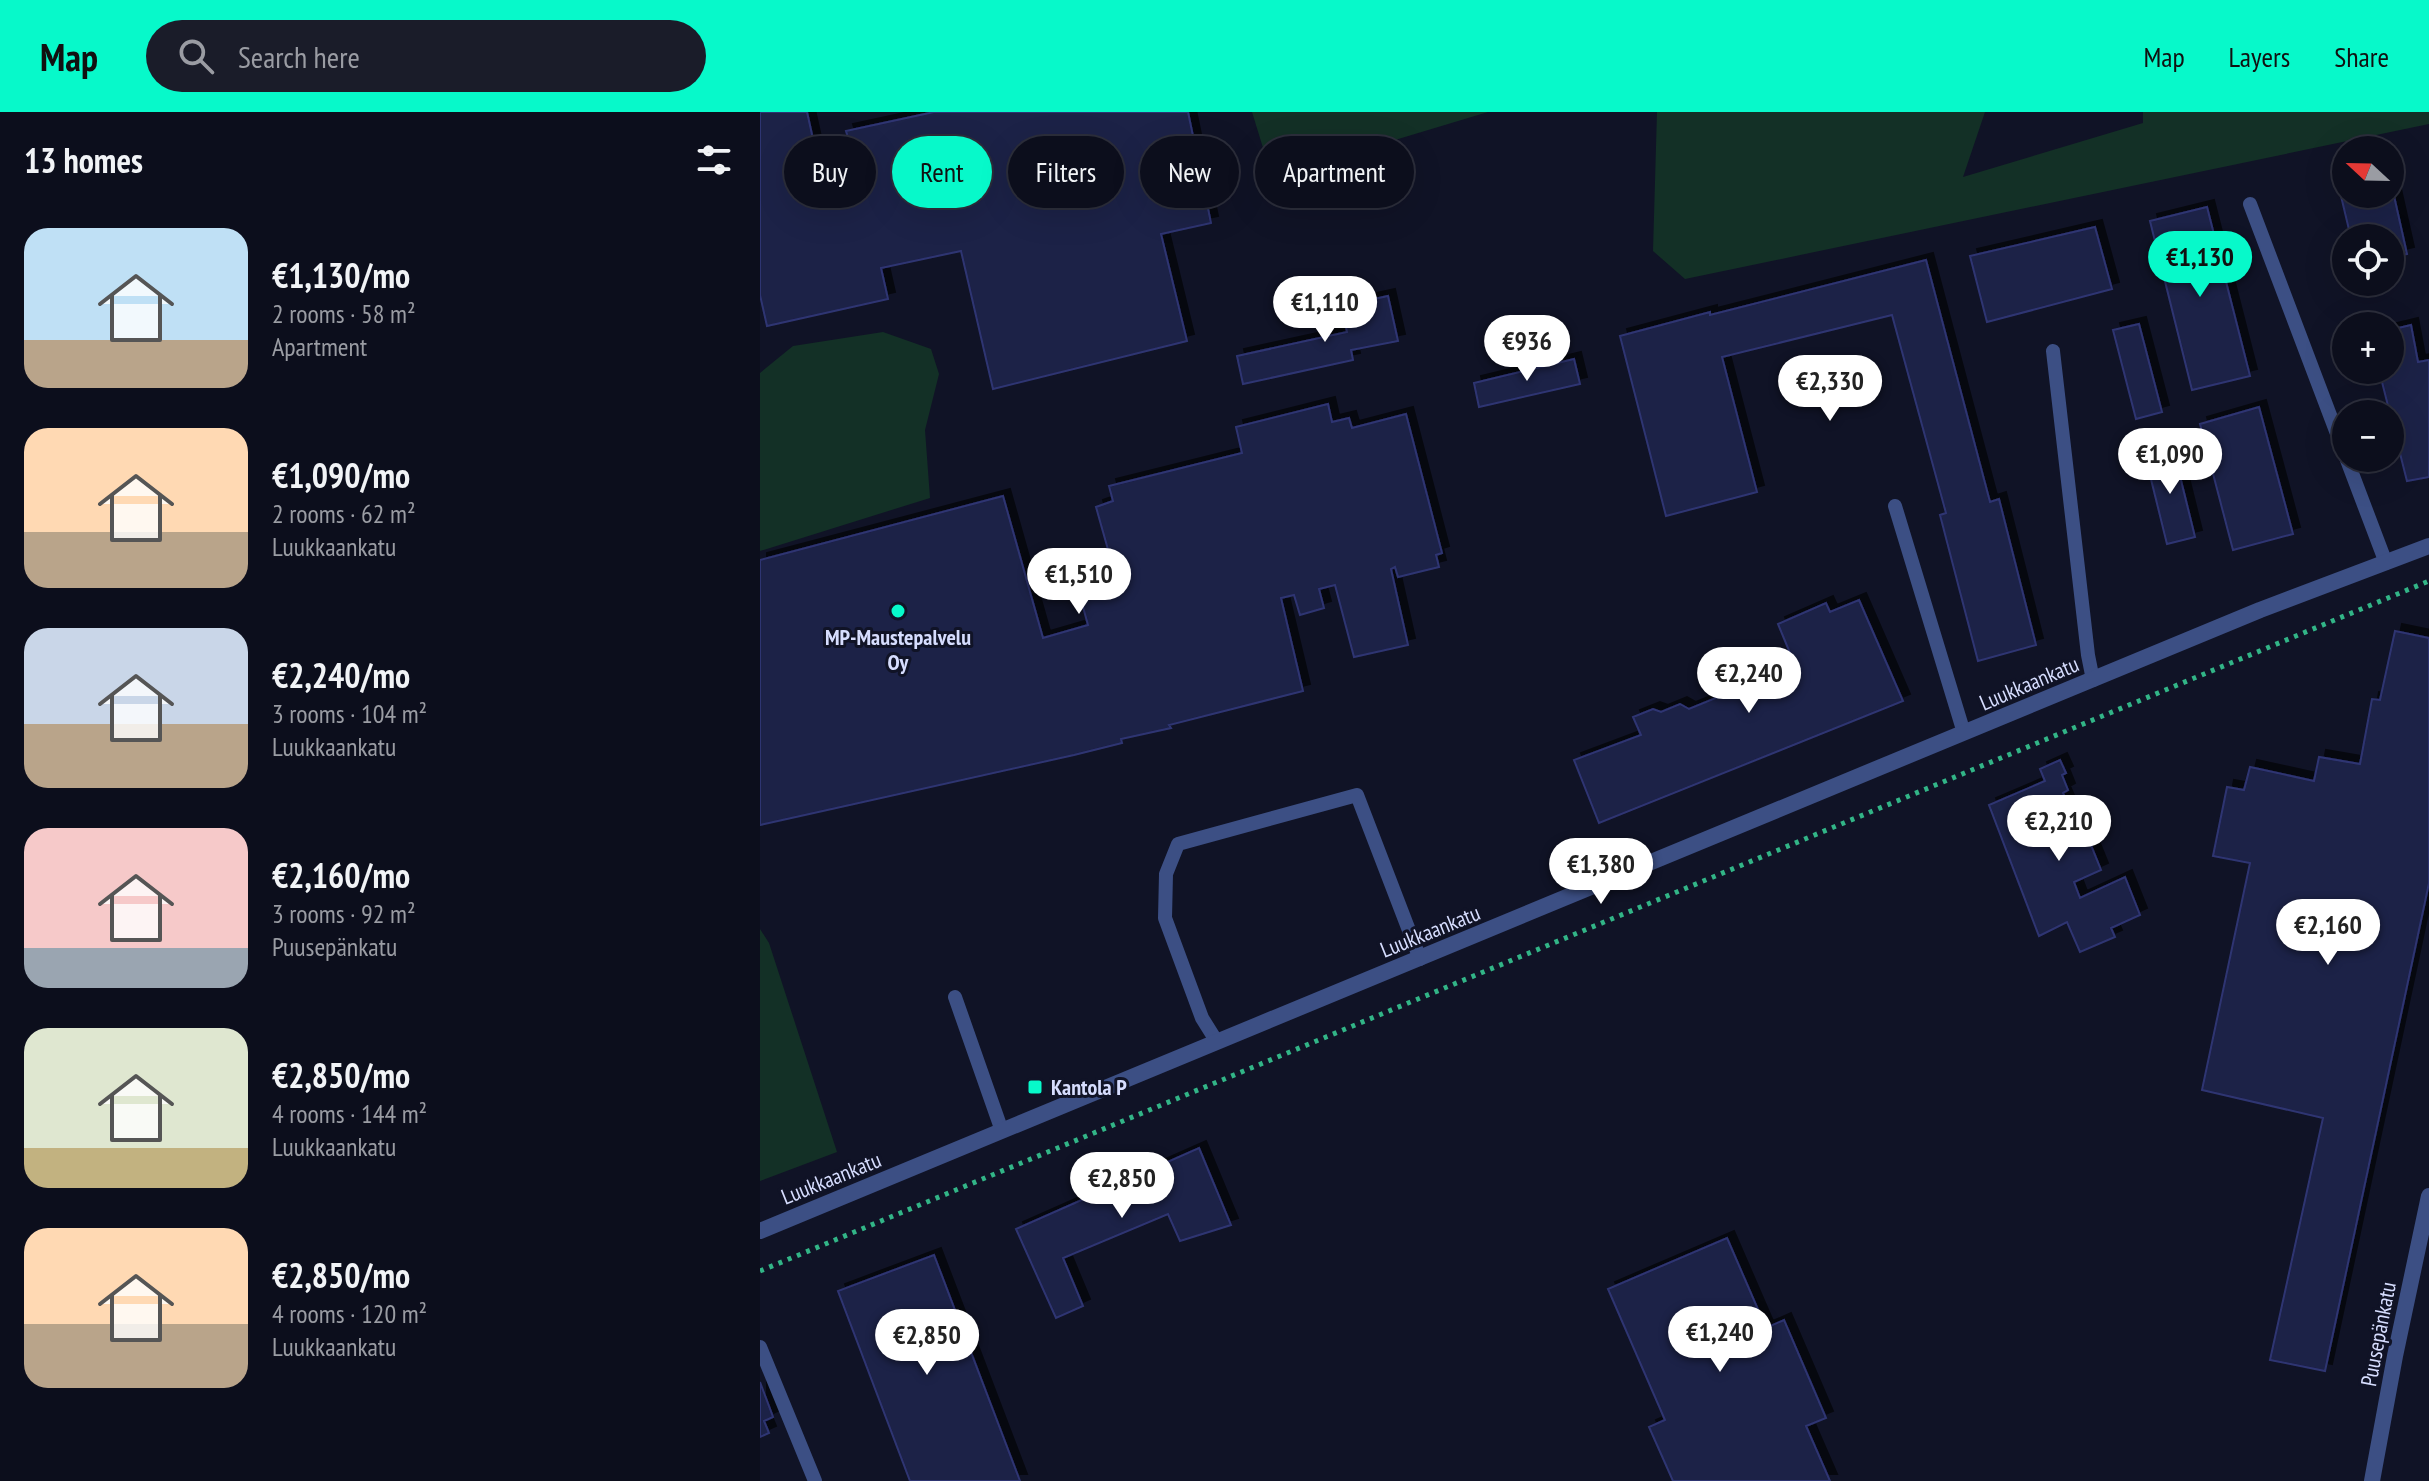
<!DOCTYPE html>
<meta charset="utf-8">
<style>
:root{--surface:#0c0e1c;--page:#1a1c29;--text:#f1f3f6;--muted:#9a9ca3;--line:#2c2e3b;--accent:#07f9ca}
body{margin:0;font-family:"PT Sans Narrow",sans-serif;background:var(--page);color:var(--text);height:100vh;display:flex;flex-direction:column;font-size:30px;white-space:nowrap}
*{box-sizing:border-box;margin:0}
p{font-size:26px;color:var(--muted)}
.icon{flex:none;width:44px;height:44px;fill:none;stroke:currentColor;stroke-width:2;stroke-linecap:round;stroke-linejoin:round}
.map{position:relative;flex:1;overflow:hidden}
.side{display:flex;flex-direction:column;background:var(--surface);width:760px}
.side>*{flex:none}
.hud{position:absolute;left:24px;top:24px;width:760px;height:72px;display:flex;gap:16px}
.needle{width:52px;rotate:292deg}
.controls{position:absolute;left:1572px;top:24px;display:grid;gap:16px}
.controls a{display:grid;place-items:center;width:72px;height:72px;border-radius:50%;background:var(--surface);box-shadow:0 8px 32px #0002,0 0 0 2px var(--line);font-size:40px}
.price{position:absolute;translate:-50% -68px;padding:0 18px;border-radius:28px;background:#fff;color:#222;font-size:26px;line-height:52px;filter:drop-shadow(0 2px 4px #0008)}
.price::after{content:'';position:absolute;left:50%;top:48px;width:24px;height:18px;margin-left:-12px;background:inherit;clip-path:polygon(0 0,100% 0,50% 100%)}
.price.active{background:var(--accent);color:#111}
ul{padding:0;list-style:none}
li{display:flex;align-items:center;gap:24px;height:200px;padding:0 24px}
li span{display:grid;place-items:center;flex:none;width:224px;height:160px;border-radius:24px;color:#555}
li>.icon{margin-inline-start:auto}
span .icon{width:96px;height:96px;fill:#fffc;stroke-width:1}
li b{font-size:34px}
h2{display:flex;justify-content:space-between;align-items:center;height:96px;padding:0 24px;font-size:34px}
.chip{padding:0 28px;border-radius:36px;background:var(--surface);box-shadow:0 8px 32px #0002,0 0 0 2px var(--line);font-size:28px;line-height:72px}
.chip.active{background:var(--accent);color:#111}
header{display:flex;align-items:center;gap:48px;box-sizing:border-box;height:112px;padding:0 40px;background:var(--accent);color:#111}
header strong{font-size:38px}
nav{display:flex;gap:44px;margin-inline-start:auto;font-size:28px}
.search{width:560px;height:72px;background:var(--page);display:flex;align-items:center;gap:20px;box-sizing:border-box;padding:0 28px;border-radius:44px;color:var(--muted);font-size:30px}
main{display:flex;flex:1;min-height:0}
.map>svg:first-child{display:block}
</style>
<header>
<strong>Map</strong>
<div class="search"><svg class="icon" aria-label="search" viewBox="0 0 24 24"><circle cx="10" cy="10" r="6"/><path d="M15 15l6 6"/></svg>Search here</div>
<nav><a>Map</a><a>Layers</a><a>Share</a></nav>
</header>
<main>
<section class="side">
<h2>13 homes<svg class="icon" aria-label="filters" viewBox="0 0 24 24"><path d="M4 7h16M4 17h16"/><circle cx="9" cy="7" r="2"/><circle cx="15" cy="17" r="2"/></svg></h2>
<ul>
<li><span style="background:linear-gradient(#bfe0f5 70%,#b9a48a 0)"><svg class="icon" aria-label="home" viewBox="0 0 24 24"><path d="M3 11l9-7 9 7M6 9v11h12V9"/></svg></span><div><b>€1,130/mo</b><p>2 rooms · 58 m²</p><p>Apartment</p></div></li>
<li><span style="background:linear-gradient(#ffd9b3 65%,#b9a48a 0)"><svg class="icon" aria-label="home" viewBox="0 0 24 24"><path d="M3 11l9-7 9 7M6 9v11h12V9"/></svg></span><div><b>€1,090/mo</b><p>2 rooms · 62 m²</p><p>Luukkaankatu</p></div></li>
<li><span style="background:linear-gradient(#c9d6e8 60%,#b9a48a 0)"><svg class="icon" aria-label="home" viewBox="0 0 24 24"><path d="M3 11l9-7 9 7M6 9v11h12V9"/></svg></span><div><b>€2,240/mo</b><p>3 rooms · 104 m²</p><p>Luukkaankatu</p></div></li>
<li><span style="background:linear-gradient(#f6c9c9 75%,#9aa5b1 0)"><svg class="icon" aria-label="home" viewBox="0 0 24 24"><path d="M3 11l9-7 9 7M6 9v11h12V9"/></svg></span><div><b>€2,160/mo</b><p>3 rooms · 92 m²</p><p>Puusepänkatu</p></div></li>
<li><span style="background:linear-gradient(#dfe7d0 75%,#c2b280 0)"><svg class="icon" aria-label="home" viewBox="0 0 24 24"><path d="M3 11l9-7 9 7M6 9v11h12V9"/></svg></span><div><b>€2,850/mo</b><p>4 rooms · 144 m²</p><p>Luukkaankatu</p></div></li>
<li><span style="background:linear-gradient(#ffd9b3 60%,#b9a48a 0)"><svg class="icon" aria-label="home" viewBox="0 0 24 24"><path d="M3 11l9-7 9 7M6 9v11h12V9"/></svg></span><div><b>€2,850/mo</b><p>4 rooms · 120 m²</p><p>Luukkaankatu</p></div></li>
</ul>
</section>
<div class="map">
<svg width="1669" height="1369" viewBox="0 0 1669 1369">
<defs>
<filter id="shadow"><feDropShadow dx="7" dy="-7" stdDeviation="0" flood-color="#0009"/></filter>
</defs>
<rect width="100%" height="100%" fill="#101326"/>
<!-- green -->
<path fill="#133026" d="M492,0h236l-216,65z
M897,0h328l-22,65 180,-54v-11h286v12l-744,155 -32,-28z
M123,220l48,17 8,25 -14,56 5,68 -170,53v-178l33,-27z
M0,817l9,14 68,209 -77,29z"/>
<!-- building -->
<path fill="#1c2047" stroke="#2f3572" stroke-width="2" filter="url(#shadow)" d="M0,0h47l8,36 34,-7 -3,-10 88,-19h254l23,111 -50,11 26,107 -194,48 -32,-138 -80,17 7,31 -121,27 -7,-31z
M1586,60v22h44v-16l17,76 -17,4v-20h-39l-15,-63z
M1447,95l43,169 -58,14 -42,-169z
M1335,115l17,62 -125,33 -17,-66z
M1166,148l64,242 9,-3 37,146 -58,16 -38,-146 6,-2 -54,-198 -170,42 35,135 -91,24 -46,-180 90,-24v3z
M628,184l10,45 -47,9 2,10 -110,24 -6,-28 110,-24 -5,-26z
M1379,212l23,88 -26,7 -23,-89z
M1651,213l7,37 11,-2v117l-22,4 -28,-111h11v-40z
M814,247l6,25 -101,23 -5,-24z
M568,292l4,18 17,-4 3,10 54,-14 36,139 -6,2 3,12 -41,10 -3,-10 -4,2 17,76 -54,12 -19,-72 -16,4 5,19 -24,7 -6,-20 -13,3 22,93 -134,34 2,3 -50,11 1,4 -48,12 -314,70v-265l243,-64 40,142 45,-13 -13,-47 20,-5 -2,-15 16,-5 -13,-46 17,-6 -4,-15 133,-33 -6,-26z
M1499,295l34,127 -60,16 -33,-126z
M1413,336l22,89 -28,7 -22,-89z
M1099,488l44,101 -304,122 -25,-63 67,-25 -8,-18 20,-8 8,3 19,-8 9,5 56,-23 1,4 51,-20 -19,-46 48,-21 4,9z
M1635,519l34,7v245l-104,488 -55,-11 53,-242 -121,-28 48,-227 -37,-7 14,-69 17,3 6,-23 64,14 5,-24 41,7 12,-65 8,1z
M1300,648l6,13 -4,2 6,15 -5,3 13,30h6l19,47 -27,12 6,16 45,-21 15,38 -29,13 4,9 -35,15 -13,-30 -28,14 -50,-131 56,-24 -5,-12z
M439,1036l32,77 -51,16 -12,-27 -105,44 20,48 -27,12 -40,-89z
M967,1126l39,90 18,-8 42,98 -20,8 24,55h-157l-24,-54 16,-7 -57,-131z
M174,1143l86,226h-110l-72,-190z
M0,1270l13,35 -9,4 5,12 -9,4z"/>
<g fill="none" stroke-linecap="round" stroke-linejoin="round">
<!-- path -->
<path stroke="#32b587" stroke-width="5" stroke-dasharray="4 6" stroke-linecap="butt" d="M0,1159l1669,-690"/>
<!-- service -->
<path stroke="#3c4f84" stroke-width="14" d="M1490,92l136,359
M1293,239l35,304 5,25
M1135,394l69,227
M195,885l47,134
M457,930l-15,-24 -37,-100 1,-44 12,-30 179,-49 63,164
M0,1235l55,134"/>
<!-- minor -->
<path stroke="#3c4f84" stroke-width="16" d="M0,1119l1500,-621 169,-64
M1612,1369l23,-125 34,-160"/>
</g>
<!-- markers -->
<g fill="#07f9ca" stroke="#101326" stroke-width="3">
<circle cx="138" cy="499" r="8"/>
<rect x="267" y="967" width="16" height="16" rx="4"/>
</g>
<g text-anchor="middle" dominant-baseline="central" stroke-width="6" stroke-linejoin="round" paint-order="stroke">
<!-- poi labels -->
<g font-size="22" font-weight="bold" fill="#d6ddfe" stroke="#101326">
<text x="138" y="525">MP-Maustepalvelu<tspan x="138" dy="25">Oy</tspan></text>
<text x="291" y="975" text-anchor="start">Kantola P</text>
</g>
<!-- street labels -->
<g font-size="22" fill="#d6ddfe" stroke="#101326">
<text transform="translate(1269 571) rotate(-23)">Luukkaankatu</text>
<text transform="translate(670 819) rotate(-22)">Luukkaankatu</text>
<text transform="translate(71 1066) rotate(-22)">Luukkaankatu</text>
<text transform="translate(1618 1222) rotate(-79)">Puusepänkatu</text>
</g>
</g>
</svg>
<div class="controls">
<a><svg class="needle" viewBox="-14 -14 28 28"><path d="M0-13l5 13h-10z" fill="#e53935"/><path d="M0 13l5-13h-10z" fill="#9a9ca3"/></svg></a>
<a><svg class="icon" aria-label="locate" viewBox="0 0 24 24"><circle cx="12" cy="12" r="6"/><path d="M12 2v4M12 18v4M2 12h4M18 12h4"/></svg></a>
<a>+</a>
<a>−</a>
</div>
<b class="price active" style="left:1440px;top:187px">€1,130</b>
<b class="price" style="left:565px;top:232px">€1,110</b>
<b class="price" style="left:767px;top:271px">€936</b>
<b class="price" style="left:1070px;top:311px">€2,330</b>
<b class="price" style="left:1410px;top:384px">€1,090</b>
<b class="price" style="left:319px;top:504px">€1,510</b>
<b class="price" style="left:989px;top:603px">€2,240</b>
<b class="price" style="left:1299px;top:751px">€2,210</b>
<b class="price" style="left:841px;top:794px">€1,380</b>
<b class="price" style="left:1568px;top:855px">€2,160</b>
<b class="price" style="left:362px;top:1108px">€2,850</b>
<b class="price" style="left:960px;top:1262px">€1,240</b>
<b class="price" style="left:167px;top:1265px">€2,850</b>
<div class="hud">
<a class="chip">Buy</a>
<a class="chip active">Rent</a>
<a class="chip">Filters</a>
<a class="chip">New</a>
<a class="chip">Apartment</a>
</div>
</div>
</main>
